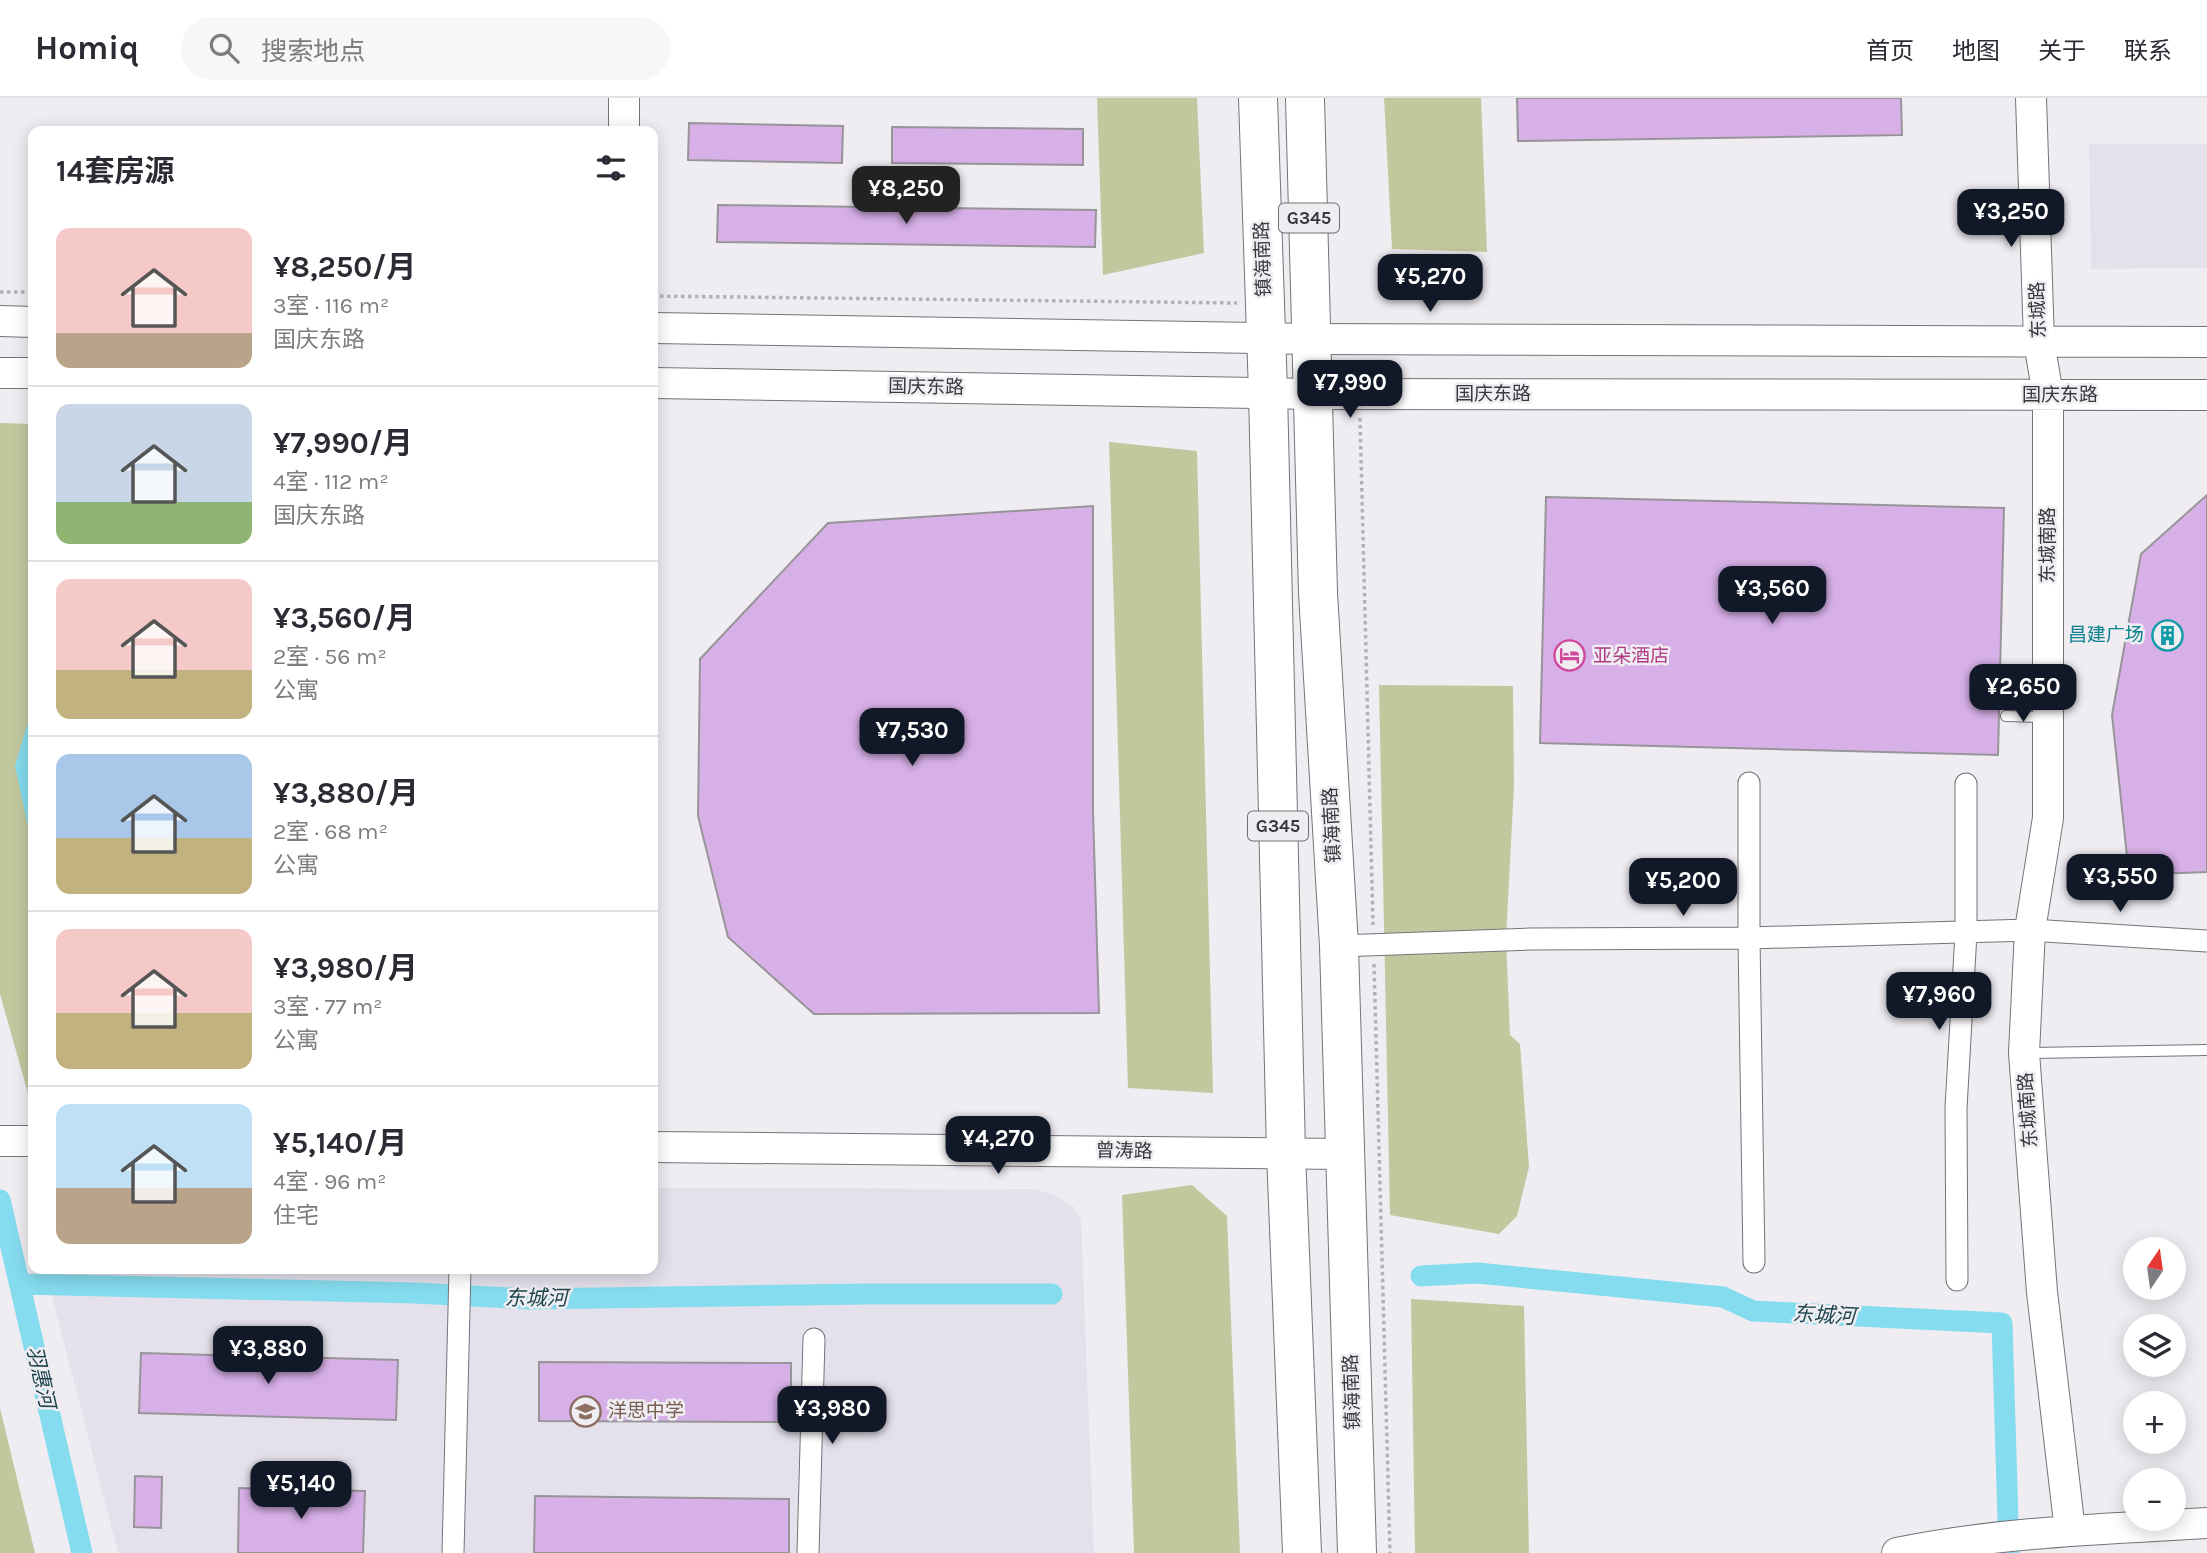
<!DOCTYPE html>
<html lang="zh">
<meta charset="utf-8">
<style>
:root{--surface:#fff;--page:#f7f7f7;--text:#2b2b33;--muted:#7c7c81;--line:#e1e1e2;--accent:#111827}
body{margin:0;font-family:Karla,"Noto Sans SC",sans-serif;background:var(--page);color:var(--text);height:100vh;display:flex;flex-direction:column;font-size:26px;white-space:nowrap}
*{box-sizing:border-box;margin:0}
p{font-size:23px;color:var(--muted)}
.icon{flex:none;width:38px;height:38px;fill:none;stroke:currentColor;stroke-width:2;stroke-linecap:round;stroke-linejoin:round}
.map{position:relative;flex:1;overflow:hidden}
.drawer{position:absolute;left:28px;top:28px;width:630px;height:1148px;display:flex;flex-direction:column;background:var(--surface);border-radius:14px;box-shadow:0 4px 18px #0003}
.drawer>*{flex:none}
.needle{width:46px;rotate:13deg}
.fabs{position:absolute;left:2123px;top:1139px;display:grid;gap:14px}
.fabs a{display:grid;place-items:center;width:63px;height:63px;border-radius:50%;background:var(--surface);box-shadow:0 4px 18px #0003;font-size:35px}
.price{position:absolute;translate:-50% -60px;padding:0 16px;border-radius:14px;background:var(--accent);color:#fff;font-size:23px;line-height:46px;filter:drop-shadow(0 2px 4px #0008)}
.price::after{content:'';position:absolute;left:50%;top:42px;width:21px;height:16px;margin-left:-10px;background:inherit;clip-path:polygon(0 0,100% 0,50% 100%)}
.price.current{background:#222;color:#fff}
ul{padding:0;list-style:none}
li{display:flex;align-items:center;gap:21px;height:175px;padding:0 28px}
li+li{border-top:2px solid var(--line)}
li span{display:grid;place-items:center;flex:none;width:196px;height:140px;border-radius:14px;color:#555}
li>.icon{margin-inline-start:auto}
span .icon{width:84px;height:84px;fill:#fffc;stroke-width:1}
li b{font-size:30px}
h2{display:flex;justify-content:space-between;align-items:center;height:84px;padding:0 28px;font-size:30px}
header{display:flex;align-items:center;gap:42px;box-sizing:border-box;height:98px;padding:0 35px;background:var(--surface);border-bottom:2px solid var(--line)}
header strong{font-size:33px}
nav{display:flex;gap:38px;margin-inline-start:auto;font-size:24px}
.search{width:490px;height:63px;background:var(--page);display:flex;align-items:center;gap:18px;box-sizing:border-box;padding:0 24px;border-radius:38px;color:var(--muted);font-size:26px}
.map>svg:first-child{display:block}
</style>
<header>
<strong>Homiq</strong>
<div class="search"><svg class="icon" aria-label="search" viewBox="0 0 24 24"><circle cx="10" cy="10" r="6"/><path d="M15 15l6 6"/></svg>搜索地点</div>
<nav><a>首页</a><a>地图</a><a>关于</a><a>联系</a></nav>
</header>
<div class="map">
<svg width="2207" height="1455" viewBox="0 0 2207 1455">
<rect width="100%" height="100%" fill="#efedf2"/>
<!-- built -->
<path fill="#e4e1ec" d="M2089,46h118v124l-116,1z
M653,1090l383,1 22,8 15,9 8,13 13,334h-976l-73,-284h608z"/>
<!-- green -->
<path fill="#c2c89e" d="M1097,0h100l7,155 -101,22z
M1384,0h97l6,154 -95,-3z
M0,325l33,1v687l-33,-117z
M1109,344l88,9 16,642 -85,-5z
M1379,587l134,1 1,100 -8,153 4,96 10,9 9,123 -12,49 -18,18 -109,-19z
M1192,1087l35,31 13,337h-106l-12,-358z
M1411,1201l113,7 5,247h-114z
M0,1310l35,145h-35z"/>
<!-- water -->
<path fill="#85dcee" d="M33,607v145l-18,-84z"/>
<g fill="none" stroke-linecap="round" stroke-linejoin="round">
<!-- canal -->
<path stroke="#85dcee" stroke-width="21" d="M0,1102l82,353
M1421,1178l56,-3 246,24 30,14 249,12 7,230
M20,1186l395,9 116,6 335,-5h186"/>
</g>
<!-- building -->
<path fill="#d7b0e8" stroke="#989599" stroke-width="2" d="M1517,0h384l1,37 -384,6z
M689,25l154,3 -1,37 -154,-3z
M892,29l191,2v36l-191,-2z
M718,107l378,5 -1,37 -378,-5z
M2207,397v377l-78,3 -17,-160 29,-161z
M1546,399l458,11 -6,247 -458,-12z
M1093,408v305l6,202 -285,1 -86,-77 -30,-121 2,-157 128,-136z
M141,1255l257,7 -2,60 -257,-7z
M539,1264l252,1v59l-252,-1z
M135,1378l27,1 -1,51 -27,-1z
M239,1390l126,3 -2,62h-125z
M535,1398l254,3v54h-255z"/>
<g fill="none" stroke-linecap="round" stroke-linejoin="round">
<defs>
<path id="lane" d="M2006,618l39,1
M2027,955l180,-3"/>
<path id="street" d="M1749,685v155l5,324
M1339,848l191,-7 219,-1 281,-8 177,11
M1957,1182l-1,-172 10,-175v-149
M453,1455l7,-284
M808,1455l6,-214"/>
<path id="secondary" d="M2031,0l8,244 9,53v423l-18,112 -6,123 18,239 28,239
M624,33v-33
M0,223l33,1
M653,230l658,11 896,3
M0,275h33
M653,285l661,11 893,1
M0,1043h33
M653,1049l691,7
M1897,1455c102,-21 206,-24 310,-30"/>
<path id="highway" d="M1258,0l10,294 18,761 16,400
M1305,0l13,495 21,353 18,607"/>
</defs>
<!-- lane casing -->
<use href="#lane" stroke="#757378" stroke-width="12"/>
<!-- street casing -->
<use href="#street" stroke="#757378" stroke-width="23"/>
<!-- secondary casing -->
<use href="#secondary" stroke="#757378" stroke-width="32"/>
<!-- highway casing -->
<use href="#highway" stroke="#757378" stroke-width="40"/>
<!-- path -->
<path stroke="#b3b1b5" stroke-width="3.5" stroke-dasharray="3.5 3.5" stroke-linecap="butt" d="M0,194h33
M653,198l584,7
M1360,320l13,507
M1374,866l16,589"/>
<!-- lane -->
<use href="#lane" stroke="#fff" stroke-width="10"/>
<!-- street -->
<use href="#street" stroke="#fff" stroke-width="21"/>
<!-- secondary -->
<use href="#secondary" stroke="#fff" stroke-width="30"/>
<!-- highway -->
<use href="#highway" stroke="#fff" stroke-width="38"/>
</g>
<!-- icons -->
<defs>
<symbol id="building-ring" viewBox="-11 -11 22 22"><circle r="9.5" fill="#efedf2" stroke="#0f9aa8" stroke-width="1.5"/><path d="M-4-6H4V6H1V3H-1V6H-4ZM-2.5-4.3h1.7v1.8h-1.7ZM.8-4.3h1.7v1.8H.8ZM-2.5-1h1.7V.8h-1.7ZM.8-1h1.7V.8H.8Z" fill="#0f9aa8"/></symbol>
<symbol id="hotel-ring" viewBox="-11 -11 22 22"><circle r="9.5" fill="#efedf2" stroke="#d1479c" stroke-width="1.5"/><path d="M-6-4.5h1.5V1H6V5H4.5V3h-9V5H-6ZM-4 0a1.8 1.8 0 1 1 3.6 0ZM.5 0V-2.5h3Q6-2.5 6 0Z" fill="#d1479c"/></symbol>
<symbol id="school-ring" viewBox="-11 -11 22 22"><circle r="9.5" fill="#efedf2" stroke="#8d6e63" stroke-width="1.5"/><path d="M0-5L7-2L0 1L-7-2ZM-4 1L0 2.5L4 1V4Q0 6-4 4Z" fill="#8d6e63"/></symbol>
</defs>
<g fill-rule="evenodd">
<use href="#building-ring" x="2150" y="520" width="35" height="35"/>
<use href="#hotel-ring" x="1552" y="540" width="35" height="35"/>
<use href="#school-ring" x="568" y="1296" width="35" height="35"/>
</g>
<g text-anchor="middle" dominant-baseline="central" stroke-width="5" stroke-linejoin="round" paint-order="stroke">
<!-- shield labels -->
<g fill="#efedf2" stroke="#706e71" stroke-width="2">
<rect x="1279" y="105.5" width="60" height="29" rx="5"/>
<rect x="1248" y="713.5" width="60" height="29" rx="5"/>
</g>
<g font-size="18" font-weight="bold" fill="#39383a">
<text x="1309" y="120">G345</text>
<text x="1278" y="728">G345</text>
</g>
<!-- street labels -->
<g font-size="19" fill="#39383a" stroke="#efedf2">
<text transform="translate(1263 161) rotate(-92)">镇海南路</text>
<text transform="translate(2038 212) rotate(-92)">东城路</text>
<text transform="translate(926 289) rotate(1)">国庆东路</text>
<text x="1493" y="296">国庆东路</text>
<text x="2060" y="297">国庆东路</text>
<text transform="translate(2048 447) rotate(-90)">东城南路</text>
<text transform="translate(1332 727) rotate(-93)">镇海南路</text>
<text transform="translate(2028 1012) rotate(-94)">东城南路</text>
<text transform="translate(1124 1053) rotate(1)">曾涛路</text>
<text transform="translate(1352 1294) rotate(-92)">镇海南路</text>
</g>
<!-- culture labels -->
<g font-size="19" fill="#0d838f" stroke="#efedf2" text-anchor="end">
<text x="2144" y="537">昌建广场</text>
</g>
<!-- hotel labels -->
<g font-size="19" fill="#b23c85" stroke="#efedf2" text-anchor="start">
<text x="1593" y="558">亚朵酒店</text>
</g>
<!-- education labels -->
<g font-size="19" fill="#785e54" stroke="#efedf2" text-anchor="start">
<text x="608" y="1313">洋思中学</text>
</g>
<!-- water labels -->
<g font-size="21" font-style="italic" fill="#1e464e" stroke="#efedf2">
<text x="536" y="1200">东城河</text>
<text transform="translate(1824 1217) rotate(3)">东城河</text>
<text transform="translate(41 1279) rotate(77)">羽惠河</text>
</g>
</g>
</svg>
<div class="fabs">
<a><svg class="needle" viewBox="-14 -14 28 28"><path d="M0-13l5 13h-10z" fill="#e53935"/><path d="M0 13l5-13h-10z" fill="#7c7c81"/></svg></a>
<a><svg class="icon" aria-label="layers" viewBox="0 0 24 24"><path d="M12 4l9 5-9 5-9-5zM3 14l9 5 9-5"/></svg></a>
<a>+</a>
<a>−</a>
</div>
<b class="price current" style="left:906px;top:128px">¥8,250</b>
<b class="price" style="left:2011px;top:151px">¥3,250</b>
<b class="price" style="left:1430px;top:216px">¥5,270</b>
<b class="price" style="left:1350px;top:322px">¥7,990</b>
<b class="price" style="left:1772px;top:528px">¥3,560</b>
<b class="price" style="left:2023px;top:626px">¥2,650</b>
<b class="price" style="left:912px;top:670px">¥7,530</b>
<b class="price" style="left:2120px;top:816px">¥3,550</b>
<b class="price" style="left:1683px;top:820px">¥5,200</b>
<b class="price" style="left:1939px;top:934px">¥7,960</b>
<b class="price" style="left:998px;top:1078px">¥4,270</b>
<b class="price" style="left:268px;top:1288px">¥3,880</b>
<b class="price" style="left:832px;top:1348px">¥3,980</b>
<b class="price" style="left:301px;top:1423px">¥5,140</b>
<section class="drawer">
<h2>14套房源<svg class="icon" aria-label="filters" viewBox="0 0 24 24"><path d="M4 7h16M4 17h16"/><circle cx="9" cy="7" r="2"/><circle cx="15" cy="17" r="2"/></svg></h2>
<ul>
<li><span style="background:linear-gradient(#f6c9c9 75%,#b9a48a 0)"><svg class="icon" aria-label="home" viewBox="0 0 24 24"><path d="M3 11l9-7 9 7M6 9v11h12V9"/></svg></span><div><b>¥8,250/月</b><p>3室 · 116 m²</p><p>国庆东路</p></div></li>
<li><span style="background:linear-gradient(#c9d6e8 70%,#8fb573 0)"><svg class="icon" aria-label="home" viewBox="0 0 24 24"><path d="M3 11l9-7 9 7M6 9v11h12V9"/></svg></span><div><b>¥7,990/月</b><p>4室 · 112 m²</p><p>国庆东路</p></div></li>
<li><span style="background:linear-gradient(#f6c9c9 65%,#c2b280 0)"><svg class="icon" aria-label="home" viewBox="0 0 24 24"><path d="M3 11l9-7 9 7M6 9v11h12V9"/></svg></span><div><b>¥3,560/月</b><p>2室 · 56 m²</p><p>公寓</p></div></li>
<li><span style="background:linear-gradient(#a9c7e8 60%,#c2b280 0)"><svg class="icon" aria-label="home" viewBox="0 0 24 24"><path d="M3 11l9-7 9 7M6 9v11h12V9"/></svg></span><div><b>¥3,880/月</b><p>2室 · 68 m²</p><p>公寓</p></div></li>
<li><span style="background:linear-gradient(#f6c9c9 60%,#c2b280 0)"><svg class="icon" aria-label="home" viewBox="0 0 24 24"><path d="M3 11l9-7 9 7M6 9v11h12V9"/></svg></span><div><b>¥3,980/月</b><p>3室 · 77 m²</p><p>公寓</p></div></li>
<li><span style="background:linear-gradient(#bfe0f5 60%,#b9a48a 0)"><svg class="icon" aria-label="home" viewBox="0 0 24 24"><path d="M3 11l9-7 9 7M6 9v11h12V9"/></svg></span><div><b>¥5,140/月</b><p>4室 · 96 m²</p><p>住宅</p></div></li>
</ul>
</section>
</div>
